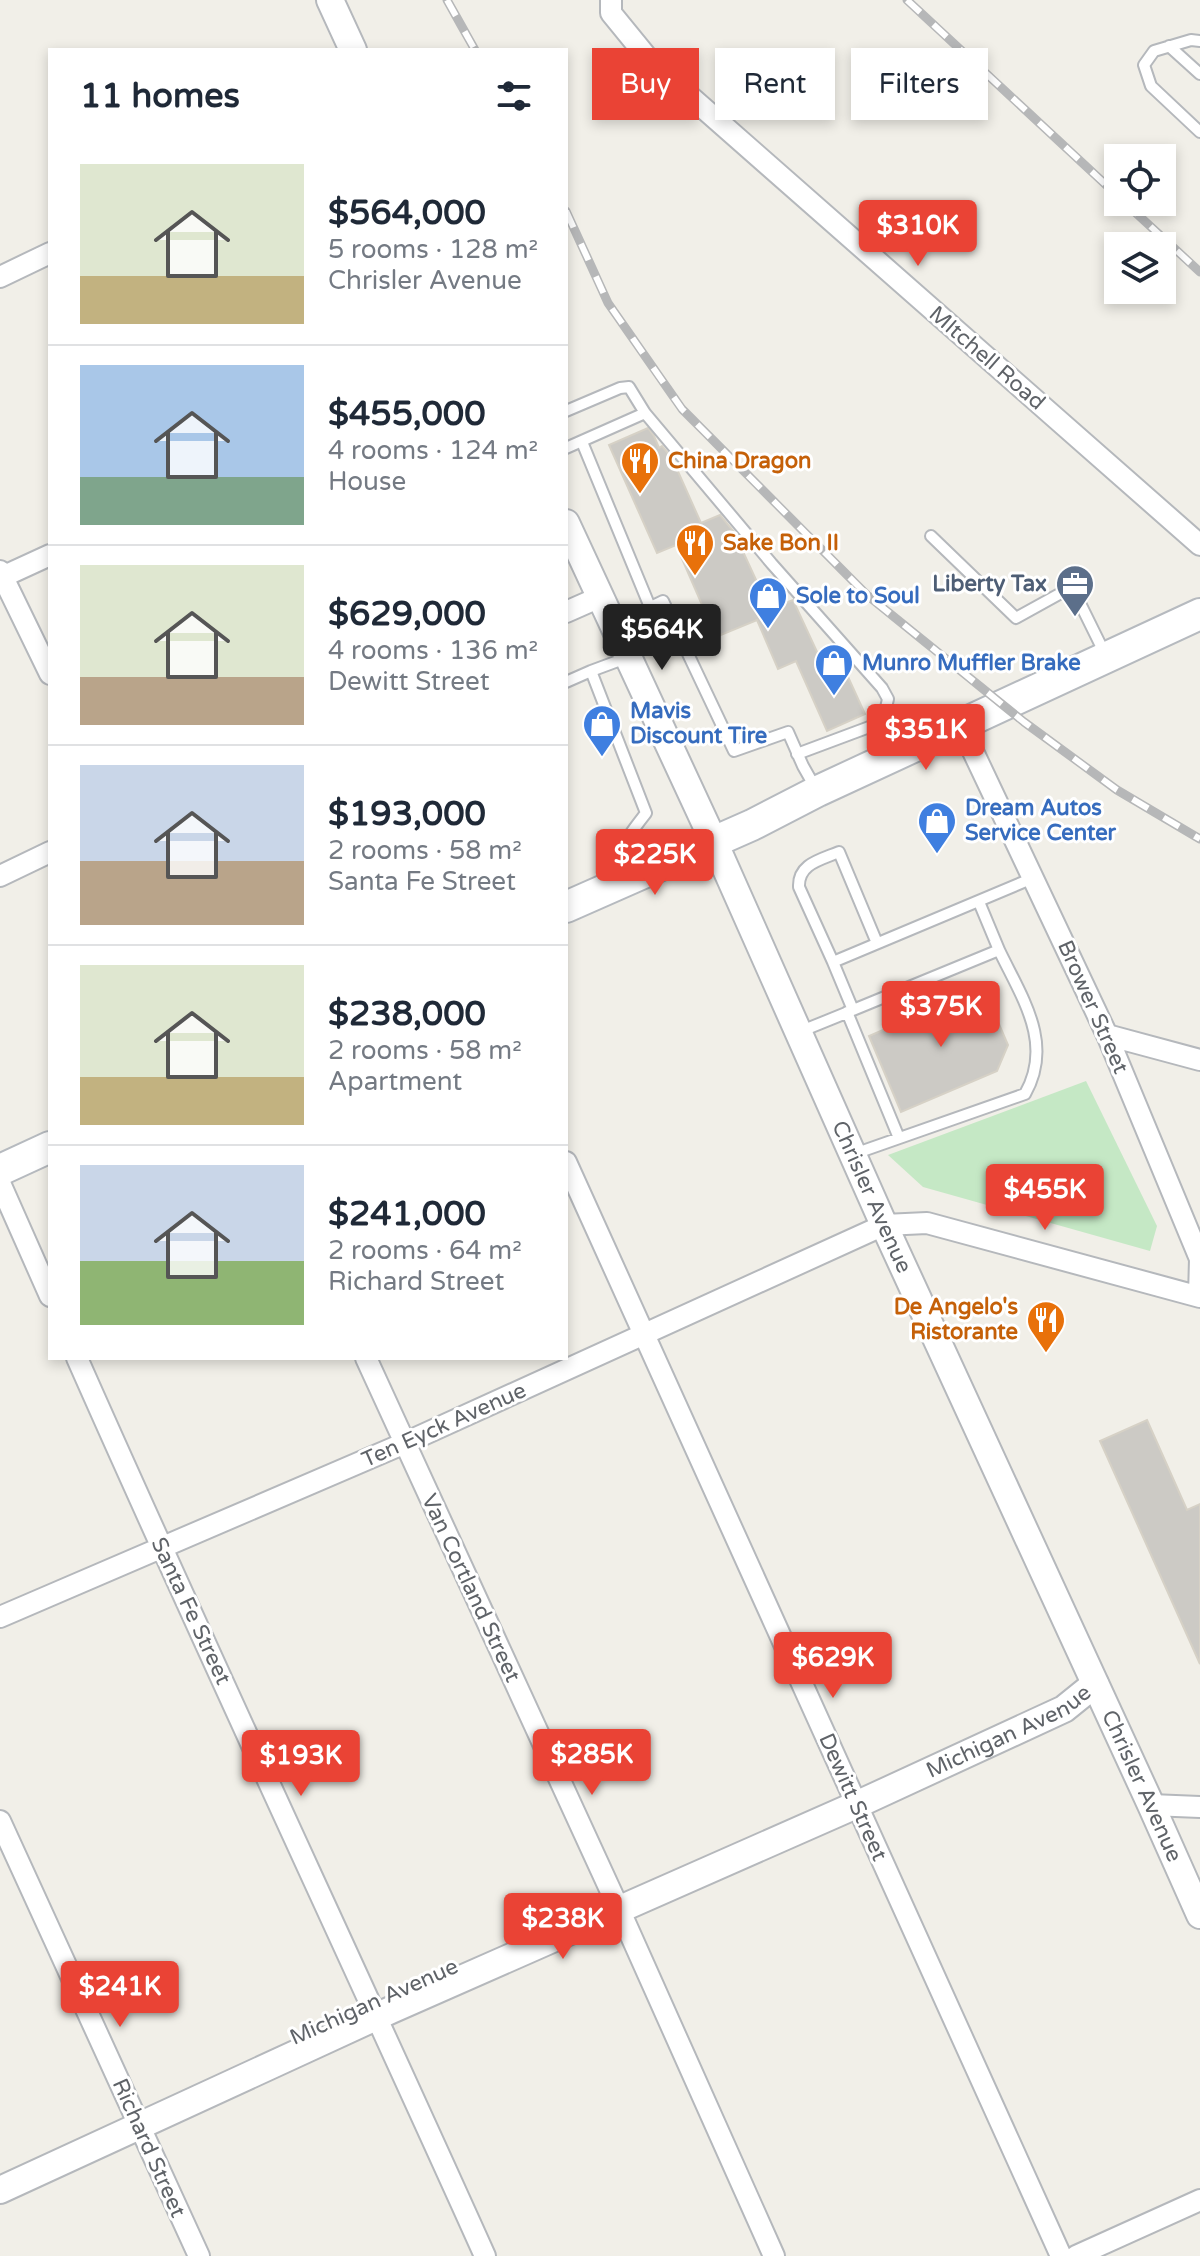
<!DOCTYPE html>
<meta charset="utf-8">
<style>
:root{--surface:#fff;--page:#f6f6f7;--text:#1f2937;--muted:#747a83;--line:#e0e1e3;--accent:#ea4335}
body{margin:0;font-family:"Varela Round",sans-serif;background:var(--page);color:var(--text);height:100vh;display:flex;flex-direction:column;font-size:30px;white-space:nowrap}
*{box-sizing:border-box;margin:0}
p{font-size:26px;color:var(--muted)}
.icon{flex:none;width:44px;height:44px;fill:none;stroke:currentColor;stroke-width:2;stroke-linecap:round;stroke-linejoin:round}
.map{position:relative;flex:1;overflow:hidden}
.sheet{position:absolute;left:48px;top:48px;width:520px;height:1312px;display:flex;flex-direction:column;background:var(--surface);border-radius:0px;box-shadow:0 4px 12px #0003}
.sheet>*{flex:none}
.hud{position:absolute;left:592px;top:48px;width:488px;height:72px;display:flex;gap:16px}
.tools{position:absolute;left:1104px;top:144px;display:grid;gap:16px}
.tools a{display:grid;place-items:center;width:72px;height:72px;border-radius:0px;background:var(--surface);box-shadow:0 4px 12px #0003;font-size:40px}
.price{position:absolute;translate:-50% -68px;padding:0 18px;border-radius:8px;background:var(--accent);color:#fff;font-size:26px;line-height:52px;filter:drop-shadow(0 2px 4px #0008)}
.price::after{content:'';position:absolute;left:50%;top:48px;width:24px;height:18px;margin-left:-12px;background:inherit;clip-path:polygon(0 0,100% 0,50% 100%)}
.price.current{background:#222;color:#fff}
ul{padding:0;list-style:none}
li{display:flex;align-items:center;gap:24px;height:200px;padding:0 32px}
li+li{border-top:2px solid var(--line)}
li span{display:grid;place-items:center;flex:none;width:224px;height:160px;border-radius:0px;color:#555}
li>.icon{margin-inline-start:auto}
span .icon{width:96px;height:96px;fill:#fffc;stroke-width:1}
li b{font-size:34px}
h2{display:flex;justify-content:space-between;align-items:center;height:96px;padding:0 32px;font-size:34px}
.pill{padding:0 28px;border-radius:0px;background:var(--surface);box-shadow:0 4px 12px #0003;font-size:28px;line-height:72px}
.pill.current{background:var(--accent);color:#fff}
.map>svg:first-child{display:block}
</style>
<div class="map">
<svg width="1200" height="2256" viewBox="0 0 1200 2256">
<rect width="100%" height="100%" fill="#f1efe8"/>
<!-- green -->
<path fill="#c5e8c5" d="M1086,1081l71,145 -7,25 -227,-64 -35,-32z"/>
<!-- building -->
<path fill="#cccac5" stroke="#d6d1c6" stroke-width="2" d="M648,428l6,8 5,12 3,-2 10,12 29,65 19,-8 14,17 23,50 6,-3 12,28 18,-7 25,54 16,-8 31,68 -38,17 -31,-70 -18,8 -21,-49 -41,17 -40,-92 -19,8 -48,-108z
M983,987l25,58 -11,26 -96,41 -32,-76z
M1147,1420l40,90 13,-6v160l-100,-223z"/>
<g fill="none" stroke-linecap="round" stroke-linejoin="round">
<defs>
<path id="service" d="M1200,41l-9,-1 -37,11 -10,14 7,21 49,46
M1169,46l31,28
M566,411l54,-23 9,-1 16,26 127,151 110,124 6,11 -3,13 -13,14 -75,28
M582,442l68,165
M566,448l79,-35
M931,536l85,82 56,-31 34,69
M614,622l18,-6 31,-15 71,150 54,-19 15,34 13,23
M591,671l35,-13
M566,682l25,-11 55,142c-18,24 -30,34 -16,64
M979,902l20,48 -146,60 -20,-48 200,-84
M833,962l-34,-75c-1,-23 21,-27 40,-35l38,91
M847,1012l52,126
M799,1032l52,-21
M854,1154l171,-60c29,-51 -3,-96 -26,-144"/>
<path id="minor" d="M611,0v13l40,49 549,483
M0,277l50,-24
M0,571l50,103
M0,578l50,-23
M566,612l34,-15
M961,726l146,309 93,224 -1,37
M0,876l50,-24
M1107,1035l93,25
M566,1162l495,1094
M0,1183l50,113
M77,1358c133,301 273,598 408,898
M366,1358l253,551 155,347
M0,1617l405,-174 479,-218 43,-2 273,74
M1151,1805l49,2
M0,1821l199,435
M1076,2256l124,-56"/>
<g id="tertiary">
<path d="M330,0l23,50"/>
<path id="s1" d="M566,523l148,319 170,383 267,580 49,110"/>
<path id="s2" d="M0,2190l391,-180 465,-205 208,-96 31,-25"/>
</g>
<path id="secondary" d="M566,907l186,-82 66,-34 382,-177
M0,1170l50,-23"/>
</defs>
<!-- service casing -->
<use href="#service" stroke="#b5b8bc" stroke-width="14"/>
<!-- minor casing -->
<use href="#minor" stroke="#b5b8bc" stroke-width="24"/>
<!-- tertiary casing -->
<use href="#tertiary" stroke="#b5b8bc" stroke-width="30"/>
<!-- secondary casing -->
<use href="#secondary" stroke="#b6babf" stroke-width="34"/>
<!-- service -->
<use href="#service" stroke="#fff" stroke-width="10"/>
<!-- minor -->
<use href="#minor" stroke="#fff" stroke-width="20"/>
<!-- tertiary -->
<use href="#tertiary" stroke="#fff" stroke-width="26"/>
<!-- secondary -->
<use href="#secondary" stroke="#fff" stroke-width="30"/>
<defs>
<path id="rail" d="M447,0l28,50
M907,0l211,196
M1124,202l76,70
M566,211l42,92 74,106 185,186 157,127 93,68 83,49"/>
</defs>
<!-- rail casing -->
<use href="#rail" stroke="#b6b7b8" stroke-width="9"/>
<!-- rail -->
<use href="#rail" stroke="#fff" stroke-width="6" stroke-dasharray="18" stroke-linecap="butt"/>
</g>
<!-- icons -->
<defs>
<symbol id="restaurant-pin" viewBox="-11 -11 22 30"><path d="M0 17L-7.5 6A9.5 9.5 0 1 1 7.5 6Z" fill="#e8710a" stroke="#fff"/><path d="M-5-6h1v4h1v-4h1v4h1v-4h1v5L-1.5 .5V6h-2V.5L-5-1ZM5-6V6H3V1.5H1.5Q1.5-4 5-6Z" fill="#fff"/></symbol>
<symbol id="office-pin" viewBox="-11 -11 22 30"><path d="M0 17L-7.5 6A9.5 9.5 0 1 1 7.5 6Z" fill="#5c6f8a" stroke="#fff"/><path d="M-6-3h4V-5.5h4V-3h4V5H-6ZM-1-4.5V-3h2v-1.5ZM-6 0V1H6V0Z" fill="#fff"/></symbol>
<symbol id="shop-pin" viewBox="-11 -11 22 30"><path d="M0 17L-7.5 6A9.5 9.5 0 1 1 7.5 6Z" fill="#3f7fe0" stroke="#fff"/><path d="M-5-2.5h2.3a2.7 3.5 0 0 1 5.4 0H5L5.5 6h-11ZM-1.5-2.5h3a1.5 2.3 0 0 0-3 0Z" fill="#fff"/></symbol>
</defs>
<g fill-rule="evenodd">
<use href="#restaurant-pin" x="618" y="439" width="44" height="60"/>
<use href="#restaurant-pin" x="673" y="521" width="44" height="60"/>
<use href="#office-pin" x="1053" y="562" width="44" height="60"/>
<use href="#shop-pin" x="746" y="574" width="44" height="60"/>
<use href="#shop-pin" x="812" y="641" width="44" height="60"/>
<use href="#shop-pin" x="580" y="702" width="44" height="60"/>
<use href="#shop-pin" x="915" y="799" width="44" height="60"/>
<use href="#restaurant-pin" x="1024" y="1298" width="44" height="60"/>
</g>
<g text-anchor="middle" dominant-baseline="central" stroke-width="6" stroke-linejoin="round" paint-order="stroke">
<!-- street labels -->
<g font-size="22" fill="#5f6368" stroke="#fff">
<text transform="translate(987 358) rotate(41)">MItchell Road</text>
<text transform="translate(1093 1007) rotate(66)">Brower Street</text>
<text stroke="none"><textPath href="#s1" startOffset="740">Chrisler Avenue</textPath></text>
<text transform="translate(444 1425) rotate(-24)">Ten Eyck Avenue</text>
<text transform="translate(471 1588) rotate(65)">Van Cortland Street</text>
<text transform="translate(191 1611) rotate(65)">Santa Fe Street</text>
<text stroke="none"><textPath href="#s2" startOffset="1108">Michigan Avenue</textPath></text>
<text stroke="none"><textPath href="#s1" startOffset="1388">Chrisler Avenue</textPath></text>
<text transform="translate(853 1797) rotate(66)">Dewitt Street</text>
<text transform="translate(374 2002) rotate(-24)">Michigan Avenue</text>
<text transform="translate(149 2148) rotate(66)">Richard Street</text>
</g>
<!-- food labels -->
<g font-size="22" font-weight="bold" fill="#c56008" stroke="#fff" text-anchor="start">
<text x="668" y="461">China Dragon</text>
<text x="723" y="543">Sake Bon II</text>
<text x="1018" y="1307" text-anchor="end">De Angelo's<tspan x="1018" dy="25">Ristorante</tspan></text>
</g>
<!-- service labels -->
<g font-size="22" font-weight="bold" fill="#4e5e75" stroke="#fff" text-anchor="end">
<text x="1047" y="584">Liberty Tax</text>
</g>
<!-- shop labels -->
<g font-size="22" font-weight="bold" fill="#366cbe" stroke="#fff" text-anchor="start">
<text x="796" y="596">Sole to Soul</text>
<text x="862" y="663">Munro Muffler Brake</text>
<text x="630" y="711">Mavis<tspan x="630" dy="25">Discount Tire</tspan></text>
<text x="965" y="808">Dream Autos<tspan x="965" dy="25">Service Center</tspan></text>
</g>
</g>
</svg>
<div class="tools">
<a><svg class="icon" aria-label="locate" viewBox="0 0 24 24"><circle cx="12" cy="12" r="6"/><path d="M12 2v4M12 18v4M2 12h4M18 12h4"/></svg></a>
<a><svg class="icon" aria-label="layers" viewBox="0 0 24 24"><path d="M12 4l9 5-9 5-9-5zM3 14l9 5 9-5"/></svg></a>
</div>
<b class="price" style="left:918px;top:268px">$310K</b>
<b class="price current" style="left:662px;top:672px">$564K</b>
<b class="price" style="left:926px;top:772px">$351K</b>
<b class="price" style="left:655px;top:897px">$225K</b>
<b class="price" style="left:941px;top:1049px">$375K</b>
<b class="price" style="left:1045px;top:1232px">$455K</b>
<b class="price" style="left:833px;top:1700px">$629K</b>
<b class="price" style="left:592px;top:1797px">$285K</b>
<b class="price" style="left:301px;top:1798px">$193K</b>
<b class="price" style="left:563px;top:1961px">$238K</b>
<b class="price" style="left:120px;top:2029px">$241K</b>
<div class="hud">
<a class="pill current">Buy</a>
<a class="pill">Rent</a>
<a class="pill">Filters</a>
</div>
<section class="sheet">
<h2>11 homes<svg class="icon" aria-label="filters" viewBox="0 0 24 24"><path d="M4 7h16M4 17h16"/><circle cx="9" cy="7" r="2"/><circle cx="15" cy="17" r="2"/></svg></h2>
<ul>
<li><span style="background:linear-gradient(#dfe7d0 70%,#c2b280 0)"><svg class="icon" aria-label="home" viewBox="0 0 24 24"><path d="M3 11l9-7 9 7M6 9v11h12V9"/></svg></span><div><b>$564,000</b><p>5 rooms · 128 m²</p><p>Chrisler Avenue</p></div></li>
<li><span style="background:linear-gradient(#a9c7e8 70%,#7fa58c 0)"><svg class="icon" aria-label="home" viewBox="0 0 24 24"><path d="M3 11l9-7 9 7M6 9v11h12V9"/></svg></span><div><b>$455,000</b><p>4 rooms · 124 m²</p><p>House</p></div></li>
<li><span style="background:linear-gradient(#dfe7d0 70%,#b9a48a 0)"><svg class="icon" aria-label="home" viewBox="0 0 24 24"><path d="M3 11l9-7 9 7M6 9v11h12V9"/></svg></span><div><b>$629,000</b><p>4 rooms · 136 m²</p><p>Dewitt Street</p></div></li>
<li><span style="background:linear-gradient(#c9d6e8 60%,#b9a48a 0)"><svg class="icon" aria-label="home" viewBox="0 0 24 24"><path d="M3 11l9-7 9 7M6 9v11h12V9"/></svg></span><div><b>$193,000</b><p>2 rooms · 58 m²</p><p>Santa Fe Street</p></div></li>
<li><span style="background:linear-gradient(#dfe7d0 70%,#c2b280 0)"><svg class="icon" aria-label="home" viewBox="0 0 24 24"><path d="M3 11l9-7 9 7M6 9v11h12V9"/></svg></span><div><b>$238,000</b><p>2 rooms · 58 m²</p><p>Apartment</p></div></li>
<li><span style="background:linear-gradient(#c9d6e8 60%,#8fb573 0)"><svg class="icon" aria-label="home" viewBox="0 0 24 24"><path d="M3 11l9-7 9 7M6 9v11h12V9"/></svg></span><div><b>$241,000</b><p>2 rooms · 64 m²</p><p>Richard Street</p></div></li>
</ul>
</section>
</div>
